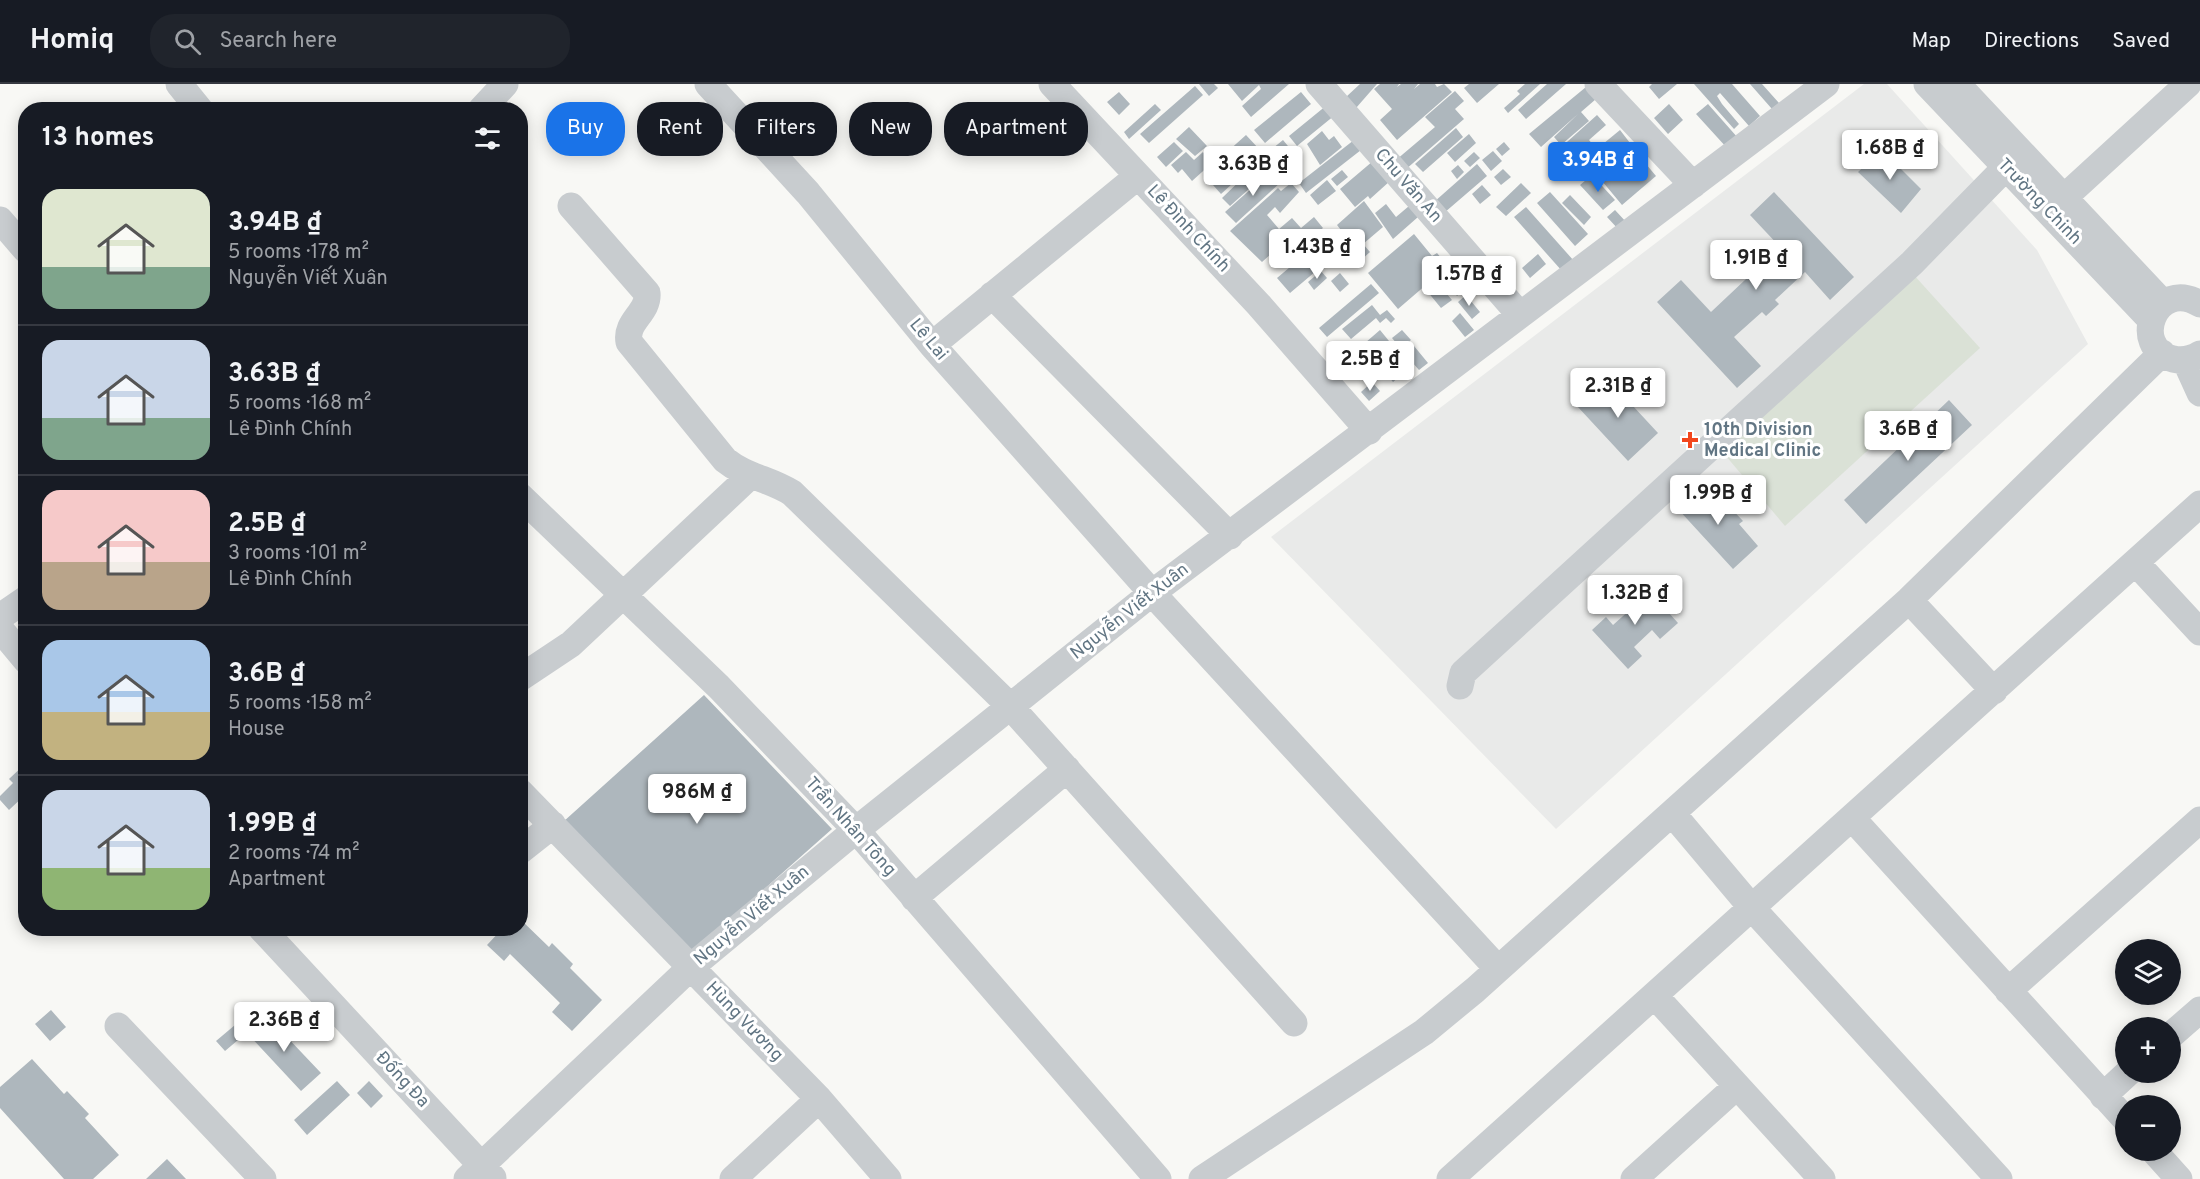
<!DOCTYPE html>
<meta charset="utf-8">
<style>
:root{--surface:#171b24;--page:#20242c;--text:#f1f3f6;--muted:#9ea1a6;--line:#363941;--accent:#1a73e8}
body{margin:0;font-family:Overpass,sans-serif;background:var(--page);color:var(--text);height:100vh;display:flex;flex-direction:column;font-size:22px;white-space:nowrap}
*{box-sizing:border-box;margin:0}
p{font-size:20px;color:var(--muted)}
.icon{flex:none;width:33px;height:33px;fill:none;stroke:currentColor;stroke-width:2;stroke-linecap:round;stroke-linejoin:round}
.map{position:relative;flex:1;overflow:hidden}
.drawer{position:absolute;left:18px;top:18px;width:510px;height:834px;display:flex;flex-direction:column;background:var(--surface);border-radius:24px;box-shadow:0 3px 15px #0003}
.drawer>*{flex:none}
.top-card{position:absolute;left:546px;top:18px;width:570px;height:54px;display:flex;gap:12px}
.buttons{position:absolute;left:2115px;top:855px;display:grid;gap:12px}
.buttons a{display:grid;place-items:center;width:66px;height:66px;border-radius:50%;background:var(--surface);box-shadow:0 3px 15px #0003;font-size:30px}
.price{position:absolute;translate:-50% -51px;padding:0 14px;border-radius:6px;background:#fff;color:#222;font-size:20px;line-height:39px;filter:drop-shadow(0 2px 3px #0008)}
.price::after{content:'';position:absolute;left:50%;top:36px;width:18px;height:14px;margin-left:-9px;background:inherit;clip-path:polygon(0 0,100% 0,50% 100%)}
.price.current{background:var(--accent);color:#fff}
ul{padding:0;list-style:none}
li{display:flex;align-items:center;gap:18px;height:150px;padding:0 24px}
li+li{border-top:2px solid var(--line)}
li span{display:grid;place-items:center;flex:none;width:168px;height:120px;border-radius:18px;color:#555}
li>.icon{margin-inline-start:auto}
span .icon{width:72px;height:72px;fill:#fffc;stroke-width:1}
li b{font-size:26px}
h2{display:flex;justify-content:space-between;align-items:center;height:72px;padding:0 24px;font-size:26px}
.tag{padding:0 21px;border-radius:24px;background:var(--surface);box-shadow:0 3px 15px #0003;font-size:21px;line-height:54px}
.tag.current{background:var(--accent);color:#fff}
header{display:flex;align-items:center;gap:36px;box-sizing:border-box;height:84px;padding:0 30px;background:var(--surface);border-bottom:2px solid var(--line)}
header strong{font-size:28px}
nav{display:flex;gap:33px;margin-inline-start:auto;font-size:21px}
.search{width:420px;height:54px;background:var(--page);display:flex;align-items:center;gap:15px;box-sizing:border-box;padding:0 21px;border-radius:24px;color:var(--muted);font-size:22px}
.map>svg:first-child{display:block}
</style>
<header>
<strong>Homiq</strong>
<div class="search"><svg class="icon" aria-label="search" viewBox="0 0 24 24"><circle cx="10" cy="10" r="6"/><path d="M15 15l6 6"/></svg>Search here</div>
<nav><a>Map</a><a>Directions</a><a>Saved</a></nav>
</header>
<div class="map">
<svg width="2200" height="1095" viewBox="0 0 2200 1095">
<rect width="100%" height="100%" fill="#f8f8f5"/>
<!-- built -->
<path fill="#e9eae9" d="M1864,0h23l150,166 51,94 -532,485 -285,-292z"/>
<!-- green -->
<path fill="#dae1d6" d="M1913,190l67,74 -195,178 -65,-77z"/>
<!-- building -->
<path fill="#aeb7bd" d="M1199,0h15l4,4 -9,8z
M1228,0h61l-38,33 -9,-11 19,-17 -2,-4 -17,16z
M1360,0h17l-21,24 -10,-11z
M1380,0h19l-2,3 4,-3h17l-4,5 6,-5h15l2,3 7,-3 8,8 -55,48 -17,-20 12,-11 -18,-20z
M1469,0h30l-22,19 -13,-15z
M1525,0h15l-32,29 -4,-5 16,-14 -3,-3z
M1547,0h19l-40,35 -8,-9z
M1652,0h25l-18,15 -10,-12z
M1694,0h38l28,32 -11,10 -29,-33 -3,3 5,8 17,20 -5,5z
M1750,0h12l17,19 -7,6z
M1195,2l8,9 -54,48 -9,-9z
M1586,3l10,12 -15,13 8,9 -28,24 -7,-8 24,-23 -37,33 -12,-13z
M1455,7l9,10 -9,8 9,10 -59,51 -9,-10 39,-33 -10,-10z
M1119,8l11,12 -11,11 -12,-13z
M1301,8l10,12 -46,39 -11,-13z
M1155,20l6,6 -32,29 -5,-7z
M1669,20l14,16 -15,14 -14,-16z
M1708,20l30,34 -11,10 -31,-34z
M1327,21l8,10 -38,31 -8,-10z
M1597,31l9,10 -17,15 6,7 -16,14 -6,-7 -16,15 -9,-10z
M1189,43l18,19 -12,10 -19,-17z
M1456,44l7,9 -40,35 -8,-8z
M1620,46l10,13 -38,32 -11,-13z
M1322,47l7,9 5,-4 8,11 -22,18 -13,-21z
M1469,50l7,9 -21,19 -8,-9z
M1246,51l14,15 -30,26 -13,-15z
M1283,56l19,23 -15,12 -19,-23z
M1354,56l7,10 -55,43 -7,-10z
M1174,58l9,9 -17,16 -9,-10z
M1504,58l6,7 -8,7 -6,-7z
M1882,66l39,39 -20,24 -43,-41z
M1493,67l9,10 -11,10 -9,-11z
M1186,68l8,8 9,-8 9,11 -20,18 -10,-12 -4,4 -7,-8z
M1474,68l6,6 -10,9 -6,-6z
M1636,68l20,24 -34,29 -20,-24z
M1373,77l17,20 -20,18 -2,-3 -13,11 -15,-18z
M1477,80l10,12 -43,37 -10,-11z
M1458,81l6,7 -7,7 -6,-8z
M1216,82l16,18 -11,10 -16,-18z
M1503,85l8,8 -10,8 -7,-8z
M1342,86l6,7 -11,9 -6,-7z
M1250,87l9,9 -29,26 -8,-8z
M1271,87l10,11 -45,41 -11,-11z
M1592,91l23,25 -12,10 -23,-25z
M1327,96l9,11 -18,14 -8,-10z
M1291,99l8,9 -19,21 -5,-6 -8,8 12,14 13,-11 9,10 13,-11 9,11 -14,12 -10,-11 -37,33 -32,-31 48,-43 3,3z
M1521,99l10,10 -25,23 -10,-9z
M1482,101l9,10 -11,9 -8,-10z
M1550,108l38,42 -13,12 -38,-43z
M1774,108l80,85 -24,23 -25,-28 -30,28 4,4 -13,12 -4,-4 -28,25 27,29 -24,22 -80,-86 24,-22 30,32 69,-65 -30,-32z
M1570,111l21,22 -7,8 -22,-22z
M1364,117l19,26 -20,17 7,8 -10,9 -21,-23 5,-4 -7,-9z
M1386,120l10,13 13,-11 9,11 -25,22 -18,-26z
M1526,123l48,54 -12,10 -48,-54z
M1615,126l12,13 -8,7 -12,-13z
M1414,150l18,22 5,-3 11,13 -50,43 -30,-36z
M1333,153l9,11 -17,15 -10,-11z
M1309,167l13,15 -32,27 -13,-15z
M1538,170l8,10 -16,14 -8,-10z
M1321,187l6,7 -13,12 -6,-8z
M1340,189l9,11 -9,8 -9,-11z
M1454,191l11,14 -8,7 -11,-13z
M1437,198l15,18 -11,8 -14,-17z
M1371,200l8,9 -52,44 -8,-9z
M1466,211l14,17 -8,7 -14,-17z
M1372,221l8,10 7,-5 8,9 -4,4 -5,-5 -6,5 -4,-5 -25,21 -9,-10z
M1460,229l14,17 -9,7 -13,-16z
M1380,246l9,11 -34,29 -11,-13 11,-10 3,2z
M1402,246l9,10 -10,9 -9,-11z
M1414,262l14,17 -9,7 -15,-17z
M1382,273l7,8 -14,12 -7,-8z
M1399,276l8,10 -14,12 -8,-10z
M1607,294l51,55 -30,28 -51,-55z
M1372,298l8,9 -11,10 -8,-9z
M1949,316l23,25 -106,99 -22,-24z
M1702,401l20,22 4,-4 17,18 -4,3 19,22 -25,23 -56,-61z
M1642,499l36,40 -18,16 -8,-9 -18,17 8,9 -14,13 -36,-39 14,-13 7,8 19,-17 -8,-8z
M704,611l128,134 -142,126 -127,-133z
M26,679v31l-17,16 -9,-10v-4l13,-13 -4,-4z
M520,835l29,28 3,-4 21,21 -3,4 32,32 -30,31 -20,-19 8,-9 -50,-49 -6,7 -17,-16 16,-17h17z
M51,926l15,17 -16,14 -15,-17z
M266,931l55,58 -20,18 -54,-58z
M235,941l9,10 -19,16 -9,-10z
M32,975l32,35 3,-3 22,23 -4,4 34,37 -26,24h-29l-64,-71v-21z
M337,997l13,14 -43,40 -13,-15z
M369,997l14,15 -12,12 -14,-15z
M167,1075l19,20h-40z"/>
<g fill="none" stroke-linecap="round" stroke-linejoin="round">
<!-- minor -->
<path stroke="#c8cccf" stroke-width="27" d="M179,0l21,26
M708,0l100,109 124,152 220,248 346,376
M1052,0l207,221 110,126
M1319,0l201,231
M1598,0l95,101
M1927,0l224,236
M1957,0l206,219
M481,26l24,-26
M2069,109l119,-109
M571,122l76,87c2,20 -22,28 -18,49l96,118c21,17 45,19 67,33l218,213 284,317
M0,136l26,30
M992,211l238,241
M2200,220c-45,-27 -71,43 -27,55 9,2 19,0 27,-5
M932,261l206,-169
M2185,276l15,33
M520,412l199,191 137,143 302,349
M2136,479l64,69
M1909,516l85,91
M0,533l26,-18
M0,545l26,31
M520,594l51,-34 179,-168
M1460,602l3,-13 449,-410 94,-96
M520,708l299,307 69,80
M1672,729l80,95 247,271
M1852,734l274,302
M520,767l33,-26
M914,814l153,-129
M261,844l232,250
M2008,907l192,-171
M1655,912l167,183
M118,942l145,153
M2170,952l30,-26
M2103,1012l26,-24
M2153,1066l26,29
M467,1095l224,-212 165,-137 296,-237 674,-509
M733,1095l86,-80
M1202,1095l222,-147 51,-42 434,-390 253,-247
M1450,1095l750,-675
M1634,1095l103,-93"/>
</g>
<!-- markers -->
<path fill="#f2461c" stroke="#fff" stroke-width="2" d="M1687 347h6v6h6v6h-6v6h-6v-6h-6v-6h6z"/>
<g text-anchor="middle" dominant-baseline="central" stroke-width="6" stroke-linejoin="round" paint-order="stroke">
<!-- street labels -->
<g font-size="18" fill="#617583" stroke="#fff">
<text transform="translate(1408 102) rotate(49)">Chu Văn An</text>
<text transform="translate(2039 118) rotate(46)">Trường Chinh</text>
<text transform="translate(1188 145) rotate(47)">Lê Đình Chính</text>
<text transform="translate(928 256) rotate(50)">Lê Lai</text>
<text transform="translate(1130 528) rotate(-38)">Nguyễn Viết Xuân</text>
<text transform="translate(850 743) rotate(48)">Trần Nhân Tông</text>
<text transform="translate(752 832) rotate(-40)">Nguyễn Viết Xuân</text>
<text transform="translate(744 938) rotate(46)">Hùng Vương</text>
<text transform="translate(402 996) rotate(47)">Đống Đa</text>
</g>
<!-- poi labels -->
<g font-size="18" font-weight="bold" fill="#617583" stroke="#fff" text-anchor="start">
<text x="1704" y="346">10th Division<tspan x="1704" dy="21">Medical Clinic</tspan></text>
</g>
</g>
</svg>
<div class="buttons">
<a><svg class="icon" aria-label="layers" viewBox="0 0 24 24"><path d="M12 4l9 5-9 5-9-5zM3 14l9 5 9-5"/></svg></a>
<a>+</a>
<a>−</a>
</div>
<b class="price" style="left:1890px;top:97px">1.68B ₫</b>
<b class="price current" style="left:1598px;top:109px">3.94B ₫</b>
<b class="price" style="left:1253px;top:113px">3.63B ₫</b>
<b class="price" style="left:1317px;top:196px">1.43B ₫</b>
<b class="price" style="left:1756px;top:207px">1.91B ₫</b>
<b class="price" style="left:1469px;top:223px">1.57B ₫</b>
<b class="price" style="left:1370px;top:308px">2.5B ₫</b>
<b class="price" style="left:1618px;top:335px">2.31B ₫</b>
<b class="price" style="left:1908px;top:378px">3.6B ₫</b>
<b class="price" style="left:1718px;top:442px">1.99B ₫</b>
<b class="price" style="left:1635px;top:542px">1.32B ₫</b>
<b class="price" style="left:697px;top:741px">986M ₫</b>
<b class="price" style="left:284px;top:969px">2.36B ₫</b>
<div class="top-card">
<a class="tag current">Buy</a>
<a class="tag">Rent</a>
<a class="tag">Filters</a>
<a class="tag">New</a>
<a class="tag">Apartment</a>
</div>
<section class="drawer">
<h2>13 homes<svg class="icon" aria-label="filters" viewBox="0 0 24 24"><path d="M4 7h16M4 17h16"/><circle cx="9" cy="7" r="2"/><circle cx="15" cy="17" r="2"/></svg></h2>
<ul>
<li><span style="background:linear-gradient(#dfe7d0 65%,#7fa58c 0)"><svg class="icon" aria-label="home" viewBox="0 0 24 24"><path d="M3 11l9-7 9 7M6 9v11h12V9"/></svg></span><div><b>3.94B ₫</b><p>5 rooms · 178 m²</p><p>Nguyễn Viết Xuân</p></div></li>
<li><span style="background:linear-gradient(#c9d6e8 65%,#7fa58c 0)"><svg class="icon" aria-label="home" viewBox="0 0 24 24"><path d="M3 11l9-7 9 7M6 9v11h12V9"/></svg></span><div><b>3.63B ₫</b><p>5 rooms · 168 m²</p><p>Lê Đình Chính</p></div></li>
<li><span style="background:linear-gradient(#f6c9c9 60%,#b9a48a 0)"><svg class="icon" aria-label="home" viewBox="0 0 24 24"><path d="M3 11l9-7 9 7M6 9v11h12V9"/></svg></span><div><b>2.5B ₫</b><p>3 rooms · 101 m²</p><p>Lê Đình Chính</p></div></li>
<li><span style="background:linear-gradient(#a9c7e8 60%,#c2b280 0)"><svg class="icon" aria-label="home" viewBox="0 0 24 24"><path d="M3 11l9-7 9 7M6 9v11h12V9"/></svg></span><div><b>3.6B ₫</b><p>5 rooms · 158 m²</p><p>House</p></div></li>
<li><span style="background:linear-gradient(#c9d6e8 65%,#8fb573 0)"><svg class="icon" aria-label="home" viewBox="0 0 24 24"><path d="M3 11l9-7 9 7M6 9v11h12V9"/></svg></span><div><b>1.99B ₫</b><p>2 rooms · 74 m²</p><p>Apartment</p></div></li>
</ul>
</section>
</div>
